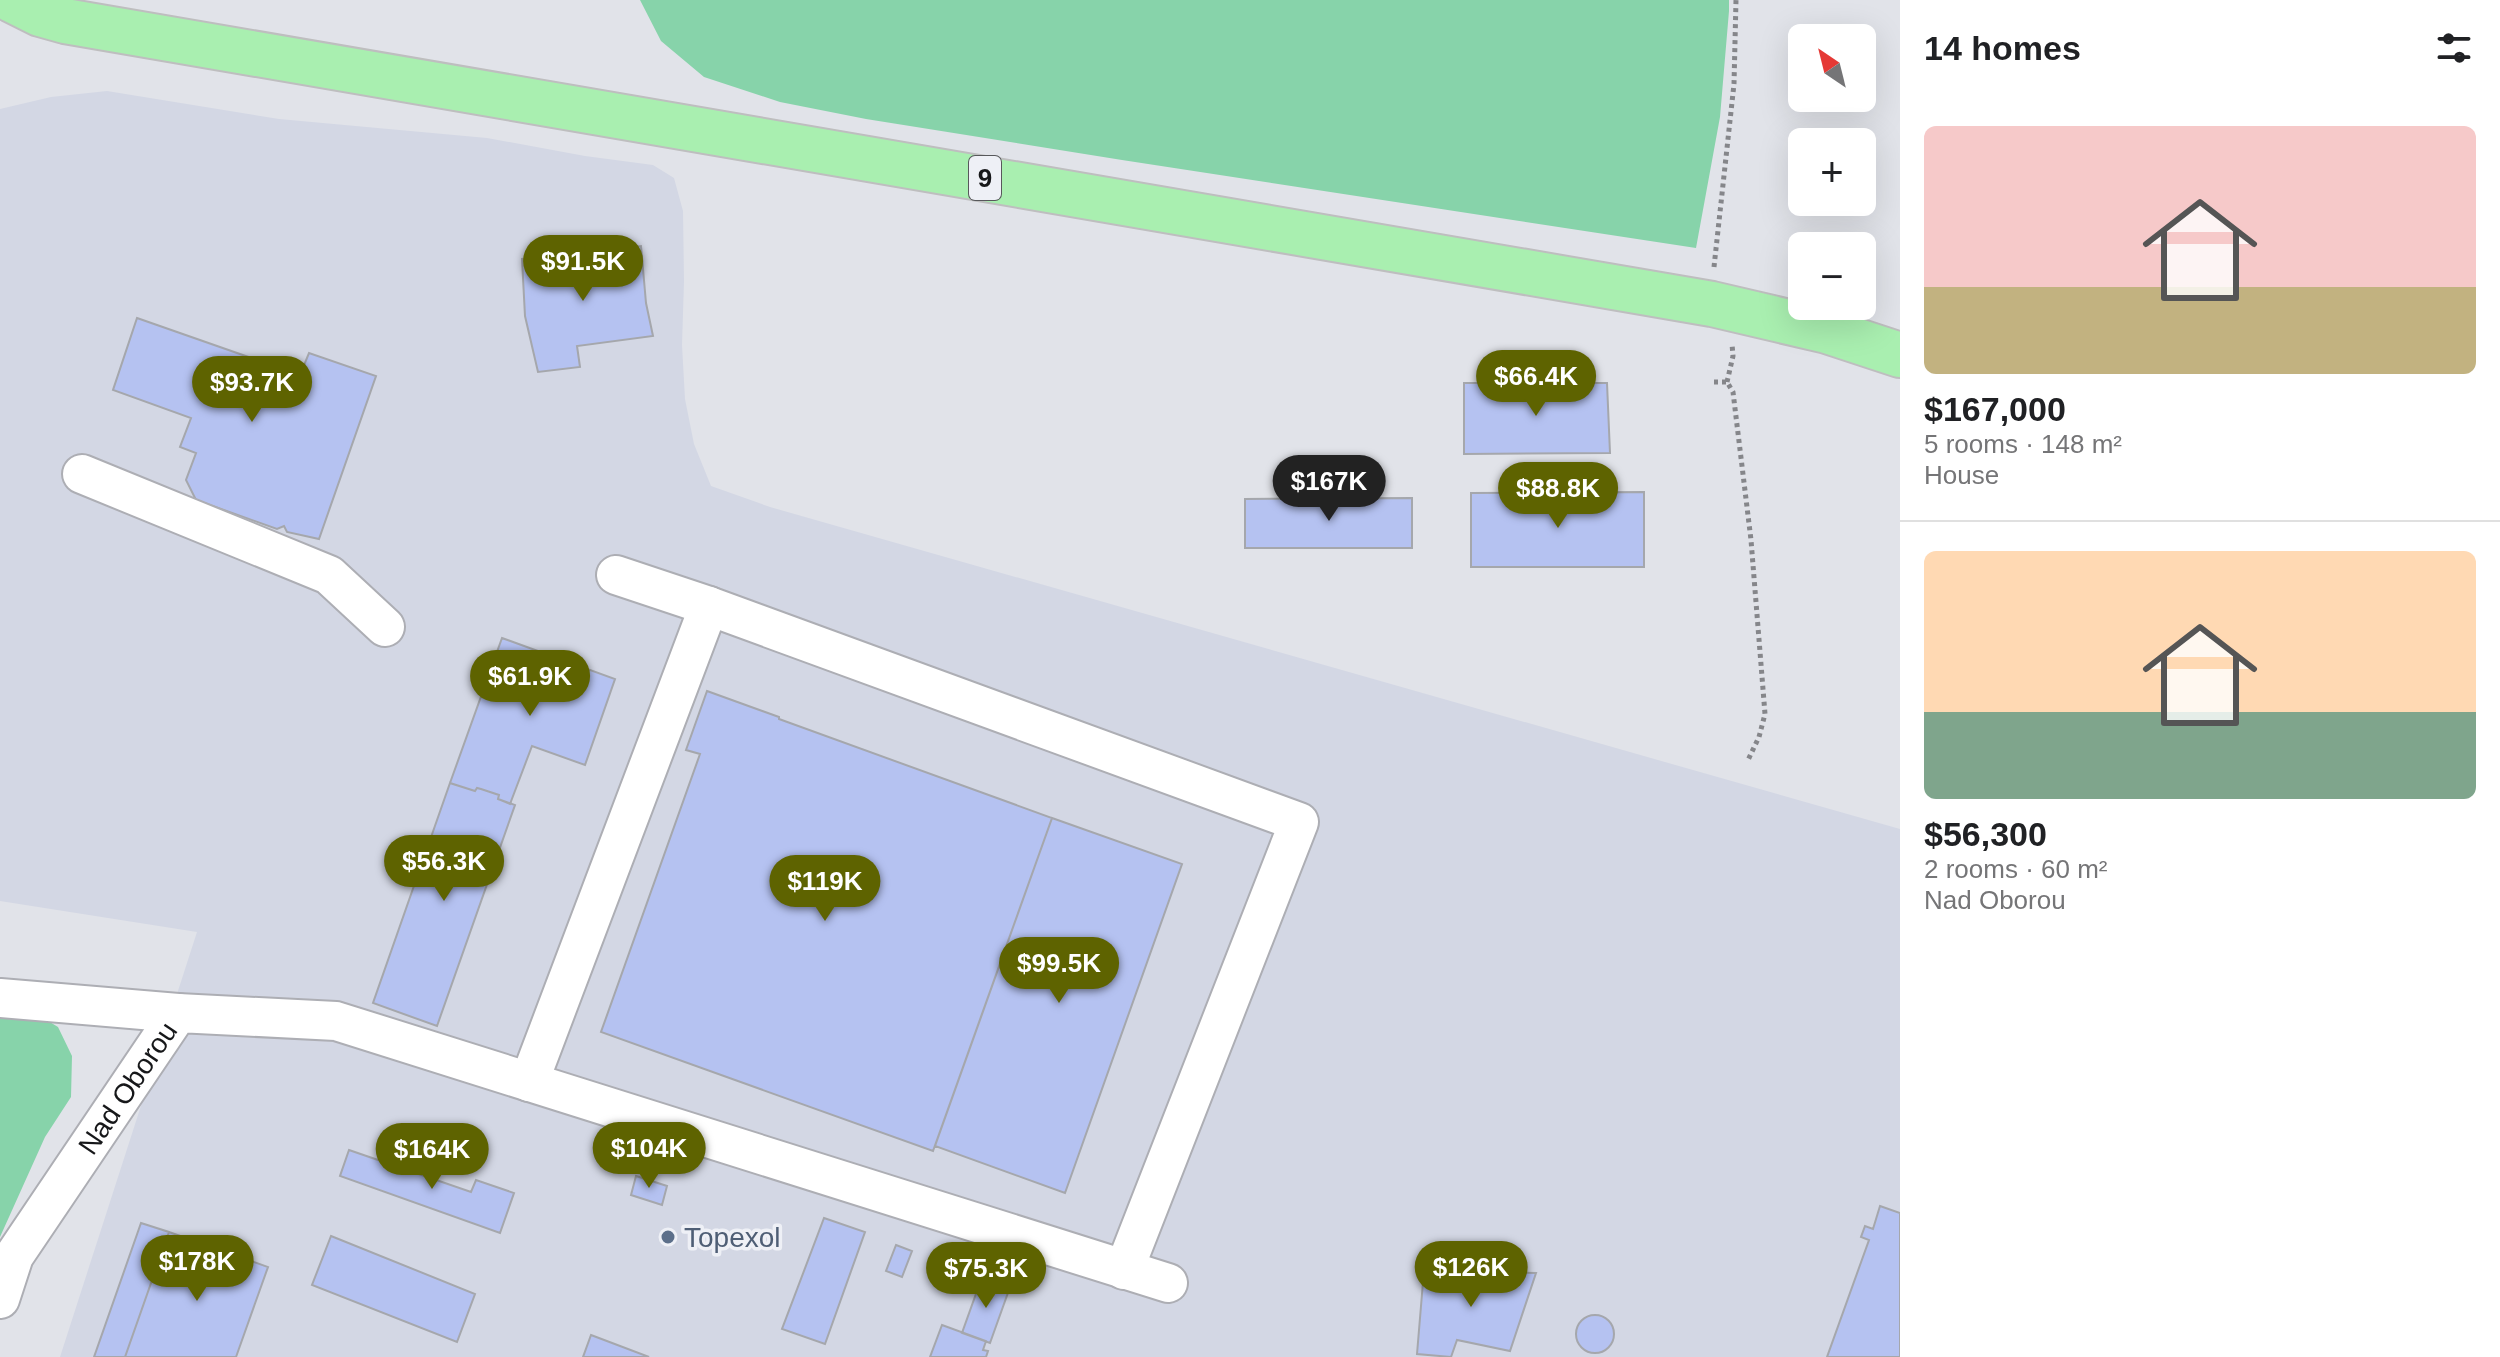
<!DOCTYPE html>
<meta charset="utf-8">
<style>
:root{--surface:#fff;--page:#f6f6f6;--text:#202124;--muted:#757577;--line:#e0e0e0;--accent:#5e6300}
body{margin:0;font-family:Helvetica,sans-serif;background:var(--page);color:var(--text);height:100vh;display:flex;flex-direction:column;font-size:30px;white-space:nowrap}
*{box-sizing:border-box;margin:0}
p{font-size:26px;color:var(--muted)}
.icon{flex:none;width:44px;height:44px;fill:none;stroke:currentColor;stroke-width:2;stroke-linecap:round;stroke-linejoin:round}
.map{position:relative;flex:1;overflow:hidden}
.drawer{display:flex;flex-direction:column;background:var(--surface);width:600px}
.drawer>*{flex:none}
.needle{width:52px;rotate:325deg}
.tools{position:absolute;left:1788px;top:24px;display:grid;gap:16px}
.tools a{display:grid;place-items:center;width:88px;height:88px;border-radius:12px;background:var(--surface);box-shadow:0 8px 32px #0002;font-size:40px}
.price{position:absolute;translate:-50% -68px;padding:0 18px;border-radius:28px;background:var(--accent);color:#fff;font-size:26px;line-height:52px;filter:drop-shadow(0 2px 4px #0008)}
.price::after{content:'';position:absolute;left:50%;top:48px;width:24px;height:18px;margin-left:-12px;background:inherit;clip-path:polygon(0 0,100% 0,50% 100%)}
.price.active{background:#222;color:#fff}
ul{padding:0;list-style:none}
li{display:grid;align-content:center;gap:16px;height:424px;padding:0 24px}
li+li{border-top:2px solid var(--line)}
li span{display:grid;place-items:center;height:248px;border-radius:12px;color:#555}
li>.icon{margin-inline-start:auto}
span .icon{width:144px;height:144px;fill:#fffc;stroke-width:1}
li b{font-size:34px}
h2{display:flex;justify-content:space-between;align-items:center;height:96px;padding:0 24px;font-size:34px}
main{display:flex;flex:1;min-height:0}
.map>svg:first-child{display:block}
</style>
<main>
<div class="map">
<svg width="1900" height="1357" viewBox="0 0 1900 1357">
<rect width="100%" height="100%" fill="#e1e3e9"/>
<!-- built -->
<path fill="#d3d7e4" d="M107,91l172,28 208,19 98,18 68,9 21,13 9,33 1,70 -2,64 3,54 9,45 17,42 59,21 1130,322v528h-1840l137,-425 -197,-31v-792l51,-12z"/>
<!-- green -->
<path fill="#87d3aa" d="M640,0h1089v11l-9,106 -24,131 -574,-88 -256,-41 -86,-17 -76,-25 -43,-36z
M35,1013l23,14 14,29 -1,41 -26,40 -45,100v-222z"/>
<!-- building -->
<path fill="#b5c2f1" stroke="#a5a7ac" stroke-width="2" d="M641,246l5,57 7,33 -76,10 3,21 -42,5 -13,-56 -3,-57z
M137,318l163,57 9,-22 67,23 -57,163 -32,-7 -3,-6 -7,3 -81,-29 -10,-20 10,-27 -16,-6 11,-29 -78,-28z
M1464,383h143l3,70 -146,1z
M1644,492v75h-173v-74z
M1412,498v50h-167v-49z
M502,638l113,41 -30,86 -53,-19 -22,58 -12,-5 1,-4 -18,-6 -4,-1 -2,3 -25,-8z
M707,691l72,26v2l273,99 -119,333 -332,-119 99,-278 -14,-4z
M450,783l25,8 2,-3 4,1 18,6 -1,4 17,6 -78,221 -64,-23z
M1052,818l130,46 -117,329 -130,-47z
M349,1150l122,42 5,-12 38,13 -14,40 -160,-57z
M636,1176l31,10 -5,19 -31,-10z
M1880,1206l20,7v144h-73l42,-117 -8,-3 4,-11 8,3z
M824,1218l41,14 -40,112 -43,-15z
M141,1223l28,9 -44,125h-31z
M169,1232l99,35 -32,90h-111z
M331,1236l144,58 -18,48 -145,-57z
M896,1245l16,6 -10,26 -16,-6z
M1424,1270l112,3 -26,78 -53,-11 -6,17 -34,-3z
M982,1277l28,10 -20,56 -28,-10z
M1576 1334a19 19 0 1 1 38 0a19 19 0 1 1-38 0Z
M942,1325l44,16 -3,9 5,1 -2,6h-56z
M591,1335l58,22h-66z"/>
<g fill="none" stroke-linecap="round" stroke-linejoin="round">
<defs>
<g id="minor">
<path d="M82,474l247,101 56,52"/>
<path d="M616,575l93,31 590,216 -175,448"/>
<path d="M0,998l178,15"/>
<path d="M529,1082l180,-476"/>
<path id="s1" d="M0,1299l14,-43 164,-243 158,8 832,262"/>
</g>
<path id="major" d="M12,0l28,14 25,7 1647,283 115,27 73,24"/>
</defs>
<!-- minor casing -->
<use href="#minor" stroke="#adaeb4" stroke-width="42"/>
<!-- major casing -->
<use href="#major" stroke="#bebebf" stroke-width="48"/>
<!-- path -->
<path stroke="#85868a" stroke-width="5" stroke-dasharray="4 4" stroke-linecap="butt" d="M1714,267l20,-183 2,-84
M1714,382h13l6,10 18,148 14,174 -6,23 -11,23
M1727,382l6,-26 -1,-12"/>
<!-- minor -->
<use href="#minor" stroke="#fff" stroke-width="38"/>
<!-- major -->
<use href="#major" stroke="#a9efb0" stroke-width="44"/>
</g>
<!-- markers -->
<circle fill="#5c6f8a" stroke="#eef0f6" stroke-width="3" cx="668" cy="1237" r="8"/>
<g text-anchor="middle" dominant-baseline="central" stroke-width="7" stroke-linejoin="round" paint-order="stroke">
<!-- shield labels -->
<rect fill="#eef0f6" stroke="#57585b" stroke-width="2" x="969" y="156" width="32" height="44" rx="6"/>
<g font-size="26" font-weight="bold" fill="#161719">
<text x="985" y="178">9</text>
</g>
<!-- street labels -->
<g font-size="28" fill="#161719" stroke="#eef0f6">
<text stroke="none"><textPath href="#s1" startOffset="248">Nad Oborou</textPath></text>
</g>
<!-- service labels -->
<g font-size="28" fill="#4e5e75" stroke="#eef0f6" text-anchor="start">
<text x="684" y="1237">Topexol</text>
</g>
</g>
</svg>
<div class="tools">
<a><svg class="needle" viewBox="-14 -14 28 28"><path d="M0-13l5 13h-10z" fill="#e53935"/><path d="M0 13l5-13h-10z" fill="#757577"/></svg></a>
<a>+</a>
<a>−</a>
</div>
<b class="price" style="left:583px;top:303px">$91.5K</b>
<b class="price" style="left:1536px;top:418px">$66.4K</b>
<b class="price" style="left:252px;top:424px">$93.7K</b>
<b class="price active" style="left:1329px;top:523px">$167K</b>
<b class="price" style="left:1558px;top:530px">$88.8K</b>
<b class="price" style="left:530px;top:718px">$61.9K</b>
<b class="price" style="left:444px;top:903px">$56.3K</b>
<b class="price" style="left:825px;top:923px">$119K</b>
<b class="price" style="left:1059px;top:1005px">$99.5K</b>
<b class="price" style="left:649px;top:1190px">$104K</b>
<b class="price" style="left:432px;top:1191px">$164K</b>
<b class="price" style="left:197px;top:1303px">$178K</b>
<b class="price" style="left:1471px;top:1309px">$126K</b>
<b class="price" style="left:986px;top:1310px">$75.3K</b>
</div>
<section class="drawer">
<h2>14 homes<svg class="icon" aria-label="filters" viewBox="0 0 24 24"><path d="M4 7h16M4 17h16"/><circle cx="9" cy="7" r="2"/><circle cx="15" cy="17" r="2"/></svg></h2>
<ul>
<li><span style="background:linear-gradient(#f6c9c9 65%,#c2b280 0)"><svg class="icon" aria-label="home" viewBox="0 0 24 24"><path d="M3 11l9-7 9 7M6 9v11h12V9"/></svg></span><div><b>$167,000</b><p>5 rooms · 148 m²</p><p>House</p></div></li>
<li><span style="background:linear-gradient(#ffd9b3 65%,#7fa58c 0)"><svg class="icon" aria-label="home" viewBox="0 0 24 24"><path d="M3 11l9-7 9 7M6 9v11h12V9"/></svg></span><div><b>$56,300</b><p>2 rooms · 60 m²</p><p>Nad Oborou</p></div></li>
</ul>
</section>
</main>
